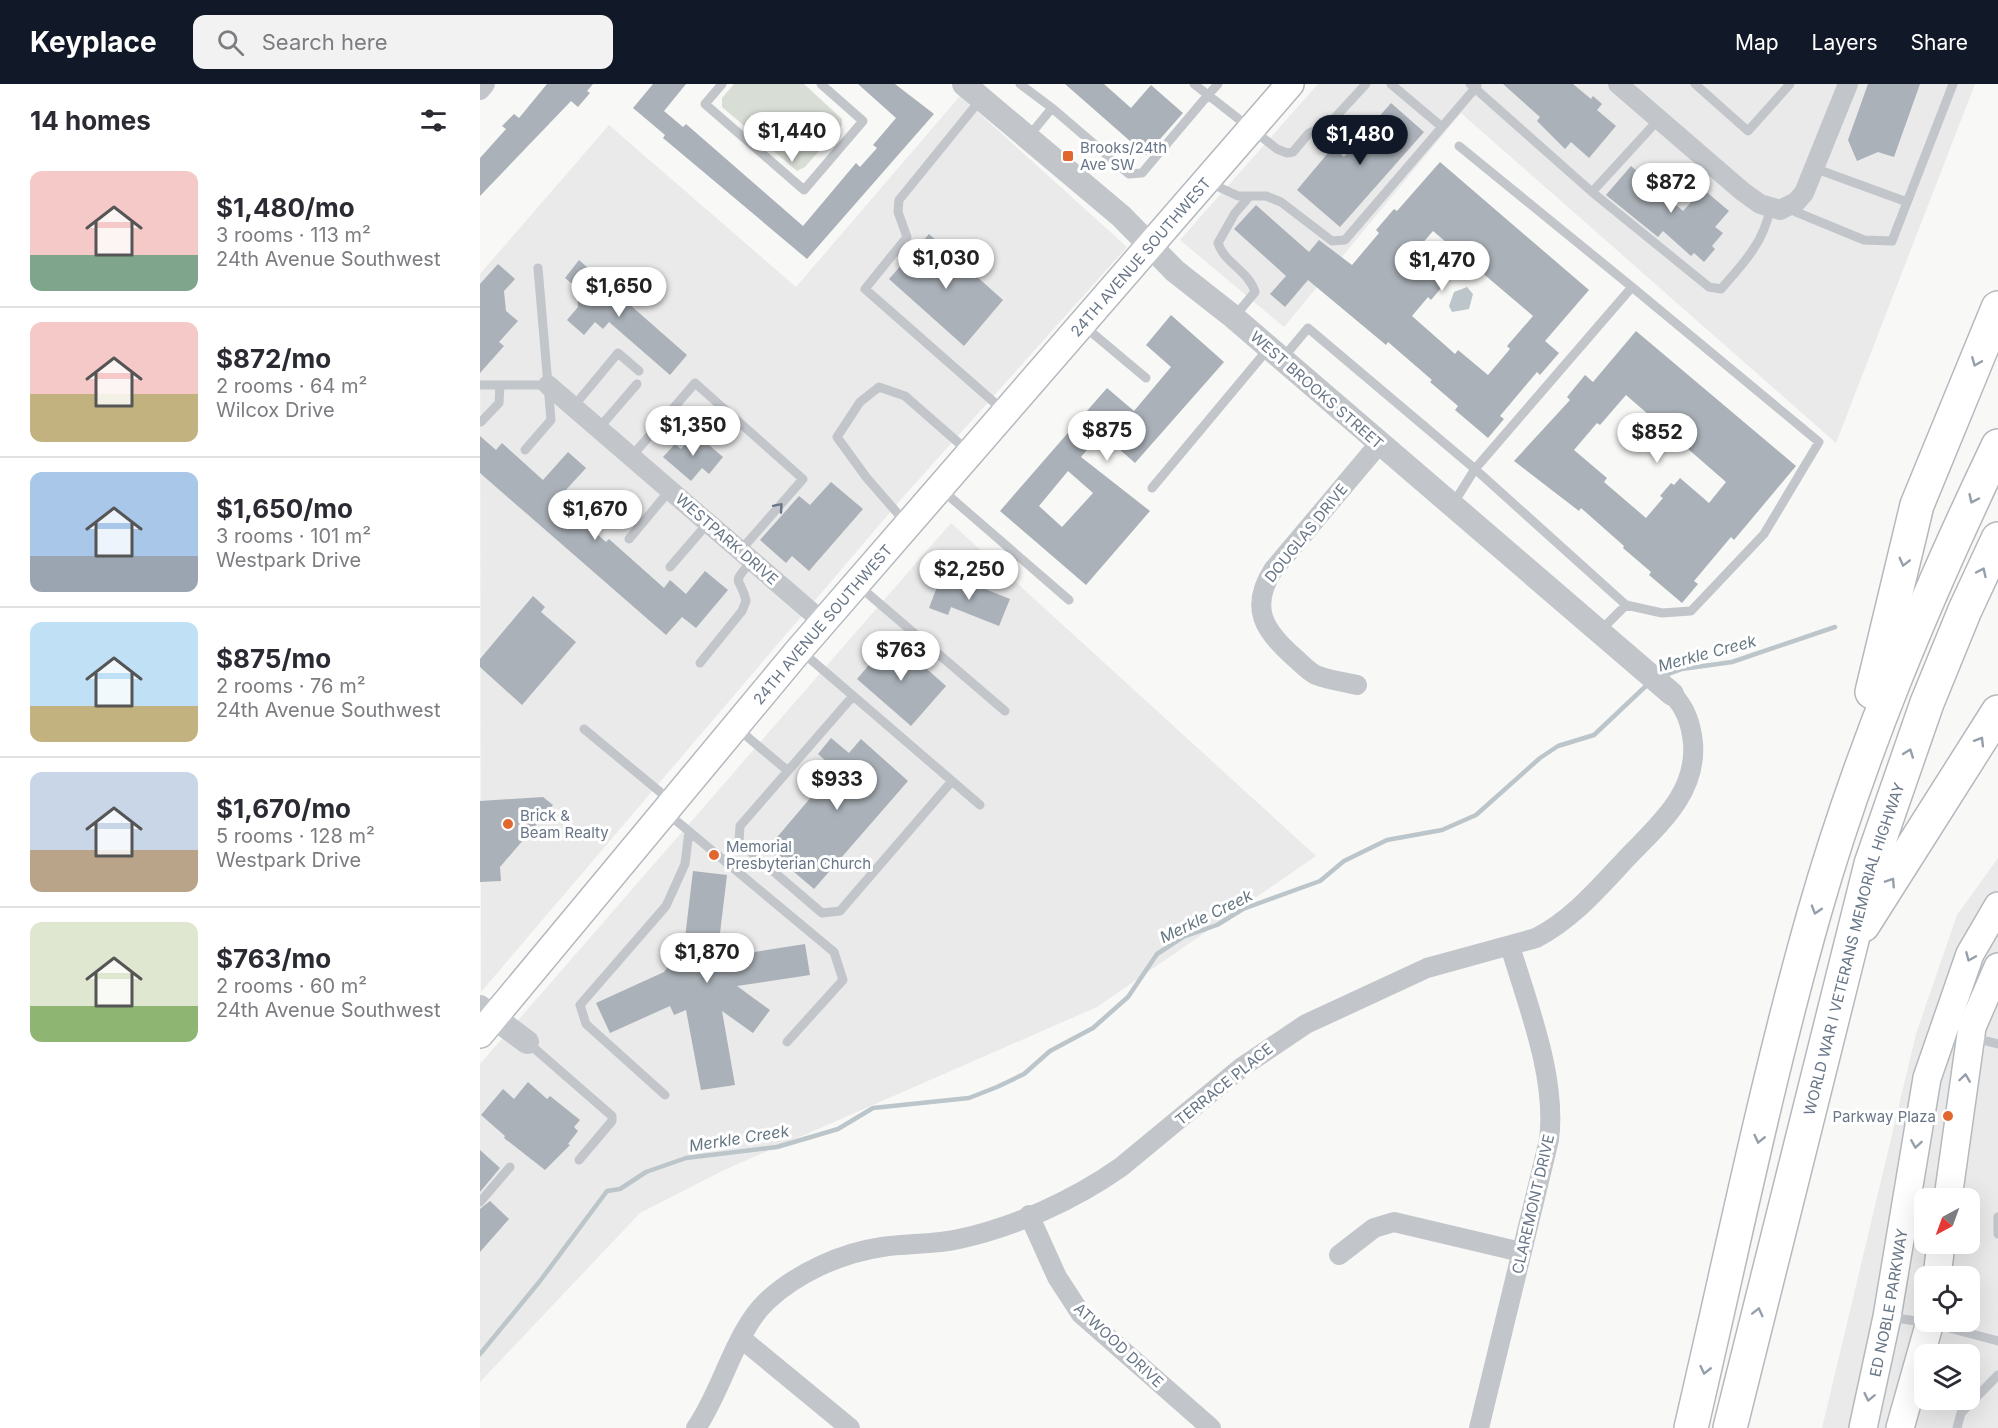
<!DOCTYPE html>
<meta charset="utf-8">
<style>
:root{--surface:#fff;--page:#f2f2f3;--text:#2b2b33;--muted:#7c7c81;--line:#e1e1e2;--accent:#111827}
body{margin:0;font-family:Inter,sans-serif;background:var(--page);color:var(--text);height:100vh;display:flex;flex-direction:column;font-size:22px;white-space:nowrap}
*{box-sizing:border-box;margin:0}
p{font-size:20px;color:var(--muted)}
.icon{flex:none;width:33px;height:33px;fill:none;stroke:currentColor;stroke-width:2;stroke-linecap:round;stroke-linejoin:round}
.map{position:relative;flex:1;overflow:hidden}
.sheet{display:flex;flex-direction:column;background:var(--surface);width:480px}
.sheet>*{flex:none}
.needle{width:39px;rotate:221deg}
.tools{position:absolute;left:1434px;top:1104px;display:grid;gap:12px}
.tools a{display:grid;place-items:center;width:66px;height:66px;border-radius:12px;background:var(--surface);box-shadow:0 6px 24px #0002;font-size:30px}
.price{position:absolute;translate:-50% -51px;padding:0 14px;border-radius:21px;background:#fff;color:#222;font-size:20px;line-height:39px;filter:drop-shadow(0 2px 3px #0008)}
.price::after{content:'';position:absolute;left:50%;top:36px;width:18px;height:14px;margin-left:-9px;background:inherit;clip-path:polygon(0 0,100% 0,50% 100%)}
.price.on{background:var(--accent);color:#fff}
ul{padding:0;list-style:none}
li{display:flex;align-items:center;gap:18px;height:150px;padding:0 30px}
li+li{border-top:2px solid var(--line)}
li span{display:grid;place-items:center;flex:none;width:168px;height:120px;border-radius:12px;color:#555}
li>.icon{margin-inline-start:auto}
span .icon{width:72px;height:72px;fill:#fffc;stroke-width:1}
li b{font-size:26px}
h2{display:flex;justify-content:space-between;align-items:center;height:72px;padding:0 30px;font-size:26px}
header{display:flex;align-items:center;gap:36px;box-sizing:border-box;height:84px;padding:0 30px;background:var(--accent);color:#fff}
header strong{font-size:28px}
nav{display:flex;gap:33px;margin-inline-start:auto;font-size:21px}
.search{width:420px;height:54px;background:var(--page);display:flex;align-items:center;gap:15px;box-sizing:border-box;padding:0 21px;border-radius:12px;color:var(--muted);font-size:22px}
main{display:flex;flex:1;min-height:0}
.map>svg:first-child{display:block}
</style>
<header>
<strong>Keyplace</strong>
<div class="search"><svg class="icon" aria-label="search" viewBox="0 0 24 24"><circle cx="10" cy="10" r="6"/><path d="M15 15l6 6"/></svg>Search here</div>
<nav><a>Map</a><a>Layers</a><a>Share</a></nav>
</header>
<main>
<section class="sheet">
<h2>14 homes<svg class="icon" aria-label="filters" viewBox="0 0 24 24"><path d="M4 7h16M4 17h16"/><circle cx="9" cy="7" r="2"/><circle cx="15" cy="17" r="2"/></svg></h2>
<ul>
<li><span style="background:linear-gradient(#f6c9c9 70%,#7fa58c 0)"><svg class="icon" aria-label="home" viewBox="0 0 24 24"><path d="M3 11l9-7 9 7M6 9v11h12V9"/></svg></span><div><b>$1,480/mo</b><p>3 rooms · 113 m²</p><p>24th Avenue Southwest</p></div></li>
<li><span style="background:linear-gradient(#f6c9c9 60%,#c2b280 0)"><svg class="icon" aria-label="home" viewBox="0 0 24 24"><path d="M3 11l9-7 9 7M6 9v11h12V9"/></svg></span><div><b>$872/mo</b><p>2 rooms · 64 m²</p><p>Wilcox Drive</p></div></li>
<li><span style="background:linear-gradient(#a9c7e8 70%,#9aa5b1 0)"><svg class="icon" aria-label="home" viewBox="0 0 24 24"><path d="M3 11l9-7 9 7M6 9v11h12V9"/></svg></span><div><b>$1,650/mo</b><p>3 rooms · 101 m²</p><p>Westpark Drive</p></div></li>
<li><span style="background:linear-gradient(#bfe0f5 70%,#c2b280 0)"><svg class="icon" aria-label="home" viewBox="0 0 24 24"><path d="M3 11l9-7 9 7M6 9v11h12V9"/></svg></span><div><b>$875/mo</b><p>2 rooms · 76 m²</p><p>24th Avenue Southwest</p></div></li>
<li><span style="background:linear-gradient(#c9d6e8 65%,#b9a48a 0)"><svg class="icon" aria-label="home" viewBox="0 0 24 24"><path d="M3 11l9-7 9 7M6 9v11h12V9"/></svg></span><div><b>$1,670/mo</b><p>5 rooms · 128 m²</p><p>Westpark Drive</p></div></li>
<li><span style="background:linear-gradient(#dfe7d0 70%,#8fb573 0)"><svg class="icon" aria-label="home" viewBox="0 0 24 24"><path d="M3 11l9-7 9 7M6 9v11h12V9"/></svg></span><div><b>$763/mo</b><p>2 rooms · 60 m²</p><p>24th Avenue Southwest</p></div></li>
</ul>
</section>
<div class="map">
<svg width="1518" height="1344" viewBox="0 0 1518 1344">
<rect width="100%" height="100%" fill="#f8f9f6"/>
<!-- built -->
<path fill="#e9eae9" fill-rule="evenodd" d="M838,0h657l-139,359 -375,-330 -177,214 -104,-87z
M480,12l167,151 -223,249 -423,496 -1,-718 129,-149 187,162z
M471,439l365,333 -219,151 -373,163 -84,43 -160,169v-318z
M1518,774v570h-176l94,-394 41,-119zM1444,1114h46v46h-46zM1444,1192h46v46h-46zM1444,1270h46v46h-46z"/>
<!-- green -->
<path fill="#d8ddd5" d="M254,0h70l38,35v6l-37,42 -8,4 -75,-64v-9z"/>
<!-- water -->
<path fill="#bbc5ca" d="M987,203l6,7 -4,15 -17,3 -3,-6 5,-14z"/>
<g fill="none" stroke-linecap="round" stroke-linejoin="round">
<!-- stream -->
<path stroke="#bbc5ca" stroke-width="4.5" d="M1183,592l19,-7 50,-7 103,-35
M0,1270l60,-73 67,-90 13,-2 26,-17 40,-14 91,-11 61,-18 35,-21 96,-10 28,-11 27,-13 26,-23 43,-23 35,-31 29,-43 26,-17 34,-12 26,-16 77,-28 24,-20 43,-21 55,-10 34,-15 64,-57 18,-12 36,-11 54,-51"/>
</g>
<!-- building -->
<path fill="#aab1b8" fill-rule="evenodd" d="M67,0h46l-6,7 3,2 -12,14 -7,-6 -91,95v-38l26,-29 -4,-3 12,-12 5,4z
M173,0h33l-22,27 19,16 3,-3 117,102 53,-63 4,4 17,-19 -4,-3 23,-27 -38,-34h37l39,30 -127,145 -144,-121 2,-3 -32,-27z
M585,0h39l27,24 20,-23 32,28 -37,42z
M1023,0h70l18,15 2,-3 9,8 -5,6 19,16 -27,32 -18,-16 -6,7 -28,-28 3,-4z
M1388,0h52l-26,73 -16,-5 -21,9 -9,-21z
M911,19l33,29 -84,95 -43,-37 36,-43 11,10z
M960,78l149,128 -44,51 14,12 -19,22 -3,-3 -37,44 4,3 -16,19 -33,-28 3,-4 -28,-24 2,-2 -44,-38 -2,3 -78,-65 -23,27 -15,-13 16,-18 -52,-47 22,-24 53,47 10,-12 33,25 27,-32 -3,-3 18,-21 3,2zM953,147l100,85 -26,30 3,3 -22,26 -30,-25 -3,4 -43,-38 16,-19 3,3 11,-13 -3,-3 6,-7 -30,-25z
M1151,82l52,45 20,-22 26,22 -14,16 8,6 -11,13 3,3 -11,13 -10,-9 -3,3 -28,-25 -5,6 -52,-42z
M449,150l74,66 -39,46 -75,-67z
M99,176l108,95 -17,20 -61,-53 -6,7 -8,-7 -11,13 -17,-15 11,-13 -1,-19 -12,-10z
M18,180l17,15 -11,12 2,20 12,10 -19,21 5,4 -24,27v-89z
M691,231l53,47 -89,101 -34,-30 -20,24 69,54 -64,74 -86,-74 107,-123 27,23 37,-44 -25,-22zM588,387l25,22 -31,34 -23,-21z
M1156,247l160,135 -62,74 -3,-3 -37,44 4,3 -16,19 -33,-28 2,-3 -28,-24 1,-2 -43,-38 -2,3 -65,-50 56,-61 -3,-3 18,-22 8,7zM1146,311l100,87 -17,21 -29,-25 -6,7 -3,-2 -11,13 3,2 -17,20 -42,-36 3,-4 -33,-28 23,-27 3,2z
M215,349l28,24 -14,17 -7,-6 -11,13 -28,-24 12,-13 6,5z
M0,352l16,14 6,-7 41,37 25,-28 18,16 -33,36 19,17 3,-3 21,19 2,-2 8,7 3,-3 55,49 6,-8 16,14 19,-23 23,19 -32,38 -14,-11 -16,18 -186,-162z
M351,398l32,27 -54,62 -17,-15 -6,7 -26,-23 39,-44 11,9z
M475,493l55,22 -11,27 -48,-19 -3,8 -19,-7 11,-29 12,5z
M53,512l12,11 -4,5 35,30 -54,63 -42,-38v-8z
M412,554l54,48 -35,40 -54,-47z
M351,654l18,15 12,-14 47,42 -94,108 -47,-40 68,-80 -17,-15z
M63,713l10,8 -53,62 1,14 -21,1v-81z
M213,787l34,4 -10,83 88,-14 5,31 -73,11 33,24 -17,23 -31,-22 13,74 -34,5 -15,-80 -12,5 -4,-9 -60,27 -14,-30 68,-31 20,-26z
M48,998l19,17 3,-3 30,24 -6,7 4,4 -10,13 2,1 -25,25 -41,-32 1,-2 -24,-21 22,-26 11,10z
M0,1066l20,18 -20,24z
M10,1117l19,18 -29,33v-43z"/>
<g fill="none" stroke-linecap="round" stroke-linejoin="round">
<defs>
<g id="secondary">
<path id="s1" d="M0,950l319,-384 491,-566"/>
<path d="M1468,1114l24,-171 26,-60"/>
<path d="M1457,1192l4,-32"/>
<path id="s2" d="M1383,1344l24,-111 40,-239 43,-124 28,-48"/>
<path d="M1420,1344l30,-106"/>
</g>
<g id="motorway">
<path d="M1392,608l45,-187 81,-197"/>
<path d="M1383,841l135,-213"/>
<path d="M1211,1344c40,-171 75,-345 123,-514 46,-162 112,-317 184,-468"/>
<path id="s3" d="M1250,1344l141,-564 56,-161 38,-93 33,-71"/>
</g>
</defs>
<!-- secondary casing -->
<use href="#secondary" stroke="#b4b9be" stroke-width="30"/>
<!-- motorway casing -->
<use href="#motorway" stroke="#b5b8bc" stroke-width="36"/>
<!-- service -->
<path stroke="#c2c5ca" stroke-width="9" d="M242,0l-17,20 99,86 59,-69 -42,-37
M540,0l32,24
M714,0l14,11 10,-11
M911,0l51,43 35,-41
M990,0l122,108 117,95 12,2c22,-25 43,-47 49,-80
M1215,0l53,47 42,-47
M501,15l-82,101 -1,12 9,25 -42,52 139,122
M549,52l23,-28 77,66 13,-1 66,-78 69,54 10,4 6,-1 16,-19 20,-9 37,-40
M1334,84l93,34
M728,98l30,14h28l15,6 51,39 13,-1 97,-113
M1112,108l67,-73
M1311,122l5,6 68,28 28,1 61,-157
M755,232l20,-24c-6,-21 -31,-29 -37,-49l17,-30 14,-16
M604,242l62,52
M802,275l26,-31 167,141 151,136 36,8 29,-2 73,-77 55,-92 -187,-155
M0,301h68
M94,322l44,-53 21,18
M1,338l18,-19 1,-18
M119,344l38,-44
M45,366l26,-30 -13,-152
M152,372l63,-73 108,96 -63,72
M672,404l116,-139
M462,406l127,110
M973,420l22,-35 157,-182 -173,-141
M426,439l-40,-46 -29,-40 23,-35 19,-15 26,9 64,56
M149,455l41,-49
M190,483l38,-44
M379,502l146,125
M1120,547l26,-26
M321,567l179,154
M220,579l42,-52 4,-10c-5,-25 -17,-15 6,-40
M373,612l-113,130 -1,16 83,71 18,-2 112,-130
M257,644l51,43
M104,645l87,72
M187,729l167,139 9,28 -56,62
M1494,954l24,6
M47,958l85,74v5l-33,39
M185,1011l-79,-71 -6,-19 86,-99 19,-42 4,-33
M0,1118l30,-35
M1518,1133v17
M1409,1233l41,6 68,18
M1477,1344l4,-15 37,-38"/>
<!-- minor -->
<path stroke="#c2c5ca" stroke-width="20" d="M1138,0l124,107 18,13 20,6 16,-8 8,-9 44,-109
M0,6l5,-6
M68,301l275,237
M877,601c-13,-3 -28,-5 -41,-10 -7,-3 -15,-12 -21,-17 -31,-27 -46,-50 -22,-88l106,-126
M549,1131l28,62 24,37 130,114
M859,1171l35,-27 20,-6 127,30
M262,1255l108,89
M216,1344c26,-37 39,-97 71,-127 30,-28 74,-48 115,-54 25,-4 51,-2 77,-8 56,-12 115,-39 162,-72l121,-100 64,-43 121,-56 109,-30c35,-18 61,-48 88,-77 32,-34 73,-66 69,-118 -2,-19 -7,-35 -21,-49
M999,1344l70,-288c8,-62 -21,-134 -39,-194"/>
<!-- tertiary -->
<path stroke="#c2c5ca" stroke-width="24" d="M484,0l157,132 54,55 56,44 441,379
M0,923l47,35"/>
<!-- secondary -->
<use href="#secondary" stroke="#fff" stroke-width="27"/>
<!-- motorway -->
<use href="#motorway" stroke="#fff" stroke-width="33"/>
</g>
<!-- one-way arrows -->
<defs><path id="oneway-chevron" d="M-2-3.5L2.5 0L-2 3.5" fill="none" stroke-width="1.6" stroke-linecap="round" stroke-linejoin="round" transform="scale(1.5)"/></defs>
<g stroke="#959fab">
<use href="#oneway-chevron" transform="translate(1496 278) rotate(112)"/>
<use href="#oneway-chevron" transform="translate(1493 415) rotate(115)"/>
<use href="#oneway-chevron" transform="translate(1424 478) rotate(104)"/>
<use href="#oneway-chevron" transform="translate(1502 488) rotate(-65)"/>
<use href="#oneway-chevron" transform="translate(1500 657) rotate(-59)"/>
<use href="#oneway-chevron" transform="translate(1429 669) rotate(-70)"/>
<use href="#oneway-chevron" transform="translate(1411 798) rotate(-57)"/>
<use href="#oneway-chevron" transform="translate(1336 826) rotate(107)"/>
<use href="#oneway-chevron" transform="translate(1490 873) rotate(113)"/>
<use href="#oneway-chevron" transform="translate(1485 994) rotate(-82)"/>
<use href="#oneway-chevron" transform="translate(1279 1055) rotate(103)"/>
<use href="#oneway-chevron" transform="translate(1436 1060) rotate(99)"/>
<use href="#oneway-chevron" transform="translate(1278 1228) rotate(-76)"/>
<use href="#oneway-chevron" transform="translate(1225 1286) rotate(103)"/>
<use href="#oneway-chevron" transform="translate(1389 1313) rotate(102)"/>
</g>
<use stroke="#687687" href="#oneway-chevron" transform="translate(299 423) rotate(-49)"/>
<!-- markers -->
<g fill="#e1672e" stroke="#fff" stroke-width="2">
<rect x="582" y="66" width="12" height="12" rx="3"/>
<circle cx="28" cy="740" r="6"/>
<circle cx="234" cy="771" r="6"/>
<circle cx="1468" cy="1032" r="6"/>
</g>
<g text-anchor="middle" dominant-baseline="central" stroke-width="6" stroke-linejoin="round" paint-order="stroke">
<!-- poi labels -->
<g font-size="15" fill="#687687" stroke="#fff" text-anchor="start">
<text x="600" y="63">Brooks/24th<tspan x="600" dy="17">Ave SW</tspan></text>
<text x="40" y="731">Brick &amp;<tspan x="40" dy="17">Beam Realty</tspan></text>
<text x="246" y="762">Memorial<tspan x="246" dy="17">Presbyterian Church</tspan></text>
<text x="1456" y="1032" text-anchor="end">Parkway Plaza</text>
</g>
<!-- street labels -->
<g font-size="15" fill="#687687" stroke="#fff">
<text stroke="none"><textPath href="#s1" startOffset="1020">24TH AVENUE SOUTHWEST</textPath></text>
<text transform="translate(837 306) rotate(41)">WEST BROOKS STREET</text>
<text transform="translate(826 449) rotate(-51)">DOUGLAS DRIVE</text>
<text transform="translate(247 455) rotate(41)">WESTPARK DRIVE</text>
<text stroke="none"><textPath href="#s1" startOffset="534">24TH AVENUE SOUTHWEST</textPath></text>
<text stroke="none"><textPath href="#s3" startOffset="495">WORLD WAR I VETERANS MEMORIAL HIGHWAY</textPath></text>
<text transform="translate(744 1000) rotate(-39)">TERRACE PLACE</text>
<text transform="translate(1053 1120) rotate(-77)">CLAREMONT DRIVE</text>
<text stroke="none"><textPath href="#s2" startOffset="128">ED NOBLE PARKWAY</textPath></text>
<text transform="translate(639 1261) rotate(43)">ATWOOD DRIVE</text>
</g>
<!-- water labels -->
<g font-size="16" font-style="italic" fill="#647782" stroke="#fff">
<text transform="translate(1227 569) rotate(-15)">Merkle Creek</text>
<text transform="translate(726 832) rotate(-26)">Merkle Creek</text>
<text transform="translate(259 1054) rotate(-9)">Merkle Creek</text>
</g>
</g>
</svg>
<div class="tools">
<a><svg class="needle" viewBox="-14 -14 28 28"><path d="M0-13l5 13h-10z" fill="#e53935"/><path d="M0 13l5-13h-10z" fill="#7c7c81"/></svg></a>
<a><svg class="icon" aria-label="locate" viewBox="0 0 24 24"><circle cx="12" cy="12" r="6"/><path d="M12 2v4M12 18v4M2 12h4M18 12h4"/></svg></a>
<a><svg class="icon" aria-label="layers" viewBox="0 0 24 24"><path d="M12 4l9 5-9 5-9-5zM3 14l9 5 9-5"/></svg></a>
</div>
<b class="price" style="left:312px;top:79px">$1,440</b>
<b class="price on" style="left:880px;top:82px">$1,480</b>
<b class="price" style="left:1191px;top:130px">$872</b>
<b class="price" style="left:466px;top:206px">$1,030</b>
<b class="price" style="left:962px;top:208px">$1,470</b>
<b class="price" style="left:139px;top:234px">$1,650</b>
<b class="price" style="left:213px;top:373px">$1,350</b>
<b class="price" style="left:627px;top:378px">$875</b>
<b class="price" style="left:1177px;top:380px">$852</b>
<b class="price" style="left:115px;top:457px">$1,670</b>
<b class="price" style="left:489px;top:517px">$2,250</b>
<b class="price" style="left:421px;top:598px">$763</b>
<b class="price" style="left:357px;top:727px">$933</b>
<b class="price" style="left:227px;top:900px">$1,870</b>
</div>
</main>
